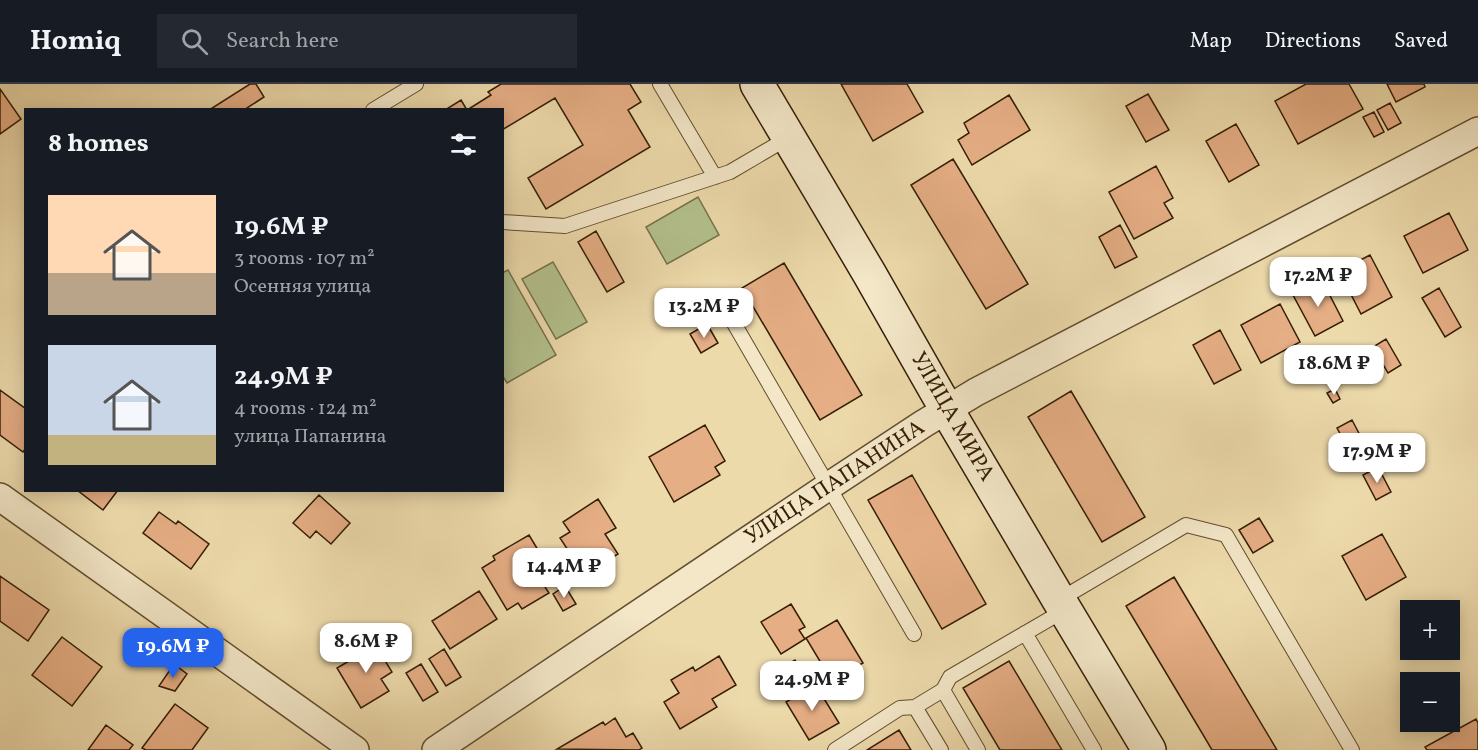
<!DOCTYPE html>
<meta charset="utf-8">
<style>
:root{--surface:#171b24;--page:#242831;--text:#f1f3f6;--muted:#9ea1a6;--line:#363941;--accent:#2563eb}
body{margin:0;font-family:Vollkorn,serif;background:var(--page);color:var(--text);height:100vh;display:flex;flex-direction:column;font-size:22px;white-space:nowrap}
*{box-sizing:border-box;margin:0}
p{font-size:20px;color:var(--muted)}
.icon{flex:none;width:33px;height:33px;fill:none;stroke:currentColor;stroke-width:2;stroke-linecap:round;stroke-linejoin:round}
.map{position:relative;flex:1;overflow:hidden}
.side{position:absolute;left:24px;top:24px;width:480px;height:384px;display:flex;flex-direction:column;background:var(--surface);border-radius:0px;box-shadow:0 3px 15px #0003}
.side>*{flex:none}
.buttons{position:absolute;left:1400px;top:516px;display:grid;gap:12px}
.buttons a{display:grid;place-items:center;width:60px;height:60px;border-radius:0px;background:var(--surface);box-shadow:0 3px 15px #0003;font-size:30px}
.price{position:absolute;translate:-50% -51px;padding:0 14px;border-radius:12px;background:#fff;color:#222;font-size:20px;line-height:39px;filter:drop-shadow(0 2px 3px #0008)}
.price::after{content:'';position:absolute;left:50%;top:36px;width:18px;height:14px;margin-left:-9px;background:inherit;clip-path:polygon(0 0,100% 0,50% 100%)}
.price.selected{background:var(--accent);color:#fff}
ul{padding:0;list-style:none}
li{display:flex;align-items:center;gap:18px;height:150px;padding:0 24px}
li span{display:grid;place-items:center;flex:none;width:168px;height:120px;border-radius:0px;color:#555}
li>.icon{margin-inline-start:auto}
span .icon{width:72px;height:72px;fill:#fffc;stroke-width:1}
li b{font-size:26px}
h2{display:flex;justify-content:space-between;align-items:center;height:72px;padding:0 24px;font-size:26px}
header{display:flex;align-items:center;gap:36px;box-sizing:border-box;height:84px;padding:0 30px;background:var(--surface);border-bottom:2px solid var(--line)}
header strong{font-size:28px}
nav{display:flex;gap:33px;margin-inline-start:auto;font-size:21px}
.search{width:420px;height:54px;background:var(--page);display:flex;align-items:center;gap:15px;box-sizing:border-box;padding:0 21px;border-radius:0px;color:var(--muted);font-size:22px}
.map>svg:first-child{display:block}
</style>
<header>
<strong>Homiq</strong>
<div class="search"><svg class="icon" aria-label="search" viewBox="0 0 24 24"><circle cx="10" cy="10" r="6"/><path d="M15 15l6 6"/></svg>Search here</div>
<nav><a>Map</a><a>Directions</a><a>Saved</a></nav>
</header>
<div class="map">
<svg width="1478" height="666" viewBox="0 0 1478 666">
<rect width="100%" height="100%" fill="#eddaab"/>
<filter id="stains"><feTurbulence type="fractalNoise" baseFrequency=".00333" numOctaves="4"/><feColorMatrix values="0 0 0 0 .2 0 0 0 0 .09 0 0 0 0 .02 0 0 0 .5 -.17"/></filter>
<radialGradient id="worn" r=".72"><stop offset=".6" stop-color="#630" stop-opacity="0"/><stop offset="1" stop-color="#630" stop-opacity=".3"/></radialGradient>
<!-- green -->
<path fill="#b3c18d" stroke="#74704a" stroke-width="1.5" d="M698,113l21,38 -52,29 -21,-37z
M553,178l34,60 -31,17 -34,-60z
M508,186l48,85 -49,28 -5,-8v-102z"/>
<!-- building -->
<path fill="#e6ae85" stroke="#341e06" stroke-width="1.5" d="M250,0h6l8,13 -20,13h-35z
M501,0h129l11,18 -13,8 22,37 -104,62 -18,-31 55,-33 -28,-47 -53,32v-20h-35l24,-15 -3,-3z
M841,0h66l16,28 -50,29z
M1306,0h43l14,25 -65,35 -23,-43z
M1387,0h37l1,3 -29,15z
M0,5l21,30 -21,15z
M1148,10l21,36 -23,12 -20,-36z
M1009,11l21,35 -58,35 -14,-25 11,-7 -5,-10z
M461,16l6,10h-22z
M1390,19l11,20 -13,7 -11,-20z
M1374,28l10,20 -10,5 -11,-20z
M1236,40l23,41 -30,17 -23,-41z
M953,75l75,125 -42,25 -75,-124z
M1156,82l17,32 -9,5 9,15 -39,21 -25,-47z
M1449,129l19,37 -45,23 -19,-37z
M1120,141l17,32 -22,11 -16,-31z
M596,147l28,51 -17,10 -29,-50z
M1370,171l22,42 -31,17 -22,-43z
M784,179l78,132 -42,25 -78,-132z
M1322,196l21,41 -28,15 -22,-41z
M1439,204l22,39 -16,10 -23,-39z
M1280,220l20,38 -39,21 -20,-38z
M707,240l11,19 -17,10 -11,-19z
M1220,246l21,40 -27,14 -21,-39z
M1386,255l15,26 -13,8 -15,-26z
M1335,305l5,10 -7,4 -6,-10z
M0,306l26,19v39l-3,4 -23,-17z
M1071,307l74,126 -43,25 -74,-125z
M1352,336l11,21 -15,7 -11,-20z
M705,341l20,36 -10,6 5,8 -46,27 -25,-45z
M1378,383l13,25 -15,8 -13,-25z
M912,391l74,129 -44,25 -74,-129z
M77,406h41l-15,20z
M319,411l31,28 -19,21 -15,-13 -6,7 -17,-15z
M598,415l18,29 -11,6 13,20 -24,15 -7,-12 -10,7 -17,-26 10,-6 -7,-10z
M159,428l17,12 2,-3 31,23 -18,25 -48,-36z
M1259,434l14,23 -20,12 -14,-23z
M1382,450l24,43 -40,23 -24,-44z
M529,451l27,45 -11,7 4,6 -27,16 -4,-6 -11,7 -25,-42 13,-8 -2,-4z
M0,492l49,34 -21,31 -28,-20z
M1174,493l103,173h-65l-7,-12 -79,-132z
M565,502l11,18 -13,7 -10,-17z
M479,507l18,28 -47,30 -18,-28z
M791,520l14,23 -6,3 6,9 -24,15 -20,-32z
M837,536l26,43 -24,14 -9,-13 -6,4 -18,-30z
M62,553l40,30 -30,39 -40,-31z
M373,557l19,31 -11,7 8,12 -28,17 -24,-40 17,-10 -3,-3z
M444,565l17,28 -15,9 -17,-27z
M719,572l17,29 -24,14 5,8 -37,22 -16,-27 15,-9 -8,-13 22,-13 2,4z
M795,576l10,18 -15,10 -12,-18z
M1009,577l53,89h-62l-37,-62z
M174,580l13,10 -12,17 -16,-5z
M421,580l17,28 -15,9 -17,-28z
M815,600l24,39 -30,17 -23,-38z
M175,620l33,24 -16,22h-46l-4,-2z
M615,634l11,19 7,-4 9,15 -3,2 -82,-1 46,-27 2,3z
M1476,635l2,4v27h-51l-2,-3z
M106,641l27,20 -4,5h-41z
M899,646l12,20h-44z"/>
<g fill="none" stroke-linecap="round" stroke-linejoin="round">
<defs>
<path id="lane" d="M660,0l55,93
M373,26l43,-26
M502,138l63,4 165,-54 58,-34
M728,229l186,321
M1059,516l127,-75 40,10 126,215
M1025,549l69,117
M943,606l35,60
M915,623l26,43
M835,666l65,-42 15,-1 28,-17 7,-13 115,-67"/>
<path id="street" d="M0,413l355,253
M436,666l393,-264 94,-62 53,-32 502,-261"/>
<path id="secondary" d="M757,0l112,189 78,137 112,190 90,150"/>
</defs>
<!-- lane casing -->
<use href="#lane" stroke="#624d2f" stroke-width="16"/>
<!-- street casing -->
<use href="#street" stroke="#624d2f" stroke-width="30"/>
<!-- secondary casing -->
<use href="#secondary" stroke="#341e06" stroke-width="36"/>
<!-- lane -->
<use href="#lane" stroke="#f3e7c8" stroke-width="14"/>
<!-- street -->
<use href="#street" stroke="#f3e7c8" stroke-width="27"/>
<!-- secondary -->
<use href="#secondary" stroke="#f3e7c8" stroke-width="33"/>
</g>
<g text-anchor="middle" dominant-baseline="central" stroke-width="5" stroke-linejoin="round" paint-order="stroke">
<!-- street labels -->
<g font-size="22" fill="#341e06" stroke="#f3e7c8">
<text transform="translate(952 333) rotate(60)">УЛИЦА МИРА</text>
<text transform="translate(835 399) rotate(-33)">УЛИЦА ПАПАНИНА</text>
</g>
</g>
<rect width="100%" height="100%" filter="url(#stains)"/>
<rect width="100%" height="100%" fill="url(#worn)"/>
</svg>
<div class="buttons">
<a>+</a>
<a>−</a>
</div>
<b class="price" style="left:1318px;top:224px">17.2M ₽</b>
<b class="price" style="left:704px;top:255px">13.2M ₽</b>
<b class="price" style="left:1334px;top:312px">18.6M ₽</b>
<b class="price" style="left:1377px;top:400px">17.9M ₽</b>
<b class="price" style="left:564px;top:515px">14.4M ₽</b>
<b class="price" style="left:366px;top:590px">8.6M ₽</b>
<b class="price selected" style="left:173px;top:595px">19.6M ₽</b>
<b class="price" style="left:812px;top:628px">24.9M ₽</b>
<section class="side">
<h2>8 homes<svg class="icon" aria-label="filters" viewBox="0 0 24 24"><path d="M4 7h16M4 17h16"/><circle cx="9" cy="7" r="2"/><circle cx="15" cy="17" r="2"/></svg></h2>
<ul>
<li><span style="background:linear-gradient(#ffd9b3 65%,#b9a48a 0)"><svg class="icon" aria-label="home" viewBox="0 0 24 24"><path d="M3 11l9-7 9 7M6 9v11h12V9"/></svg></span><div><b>19.6M ₽</b><p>3 rooms · 107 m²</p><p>Осенняя улица</p></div></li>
<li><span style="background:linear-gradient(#c9d6e8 75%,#c2b280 0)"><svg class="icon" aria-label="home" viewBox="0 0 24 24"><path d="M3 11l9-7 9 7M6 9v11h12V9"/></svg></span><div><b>24.9M ₽</b><p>4 rooms · 124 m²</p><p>улица Папанина</p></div></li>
</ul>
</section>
</div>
